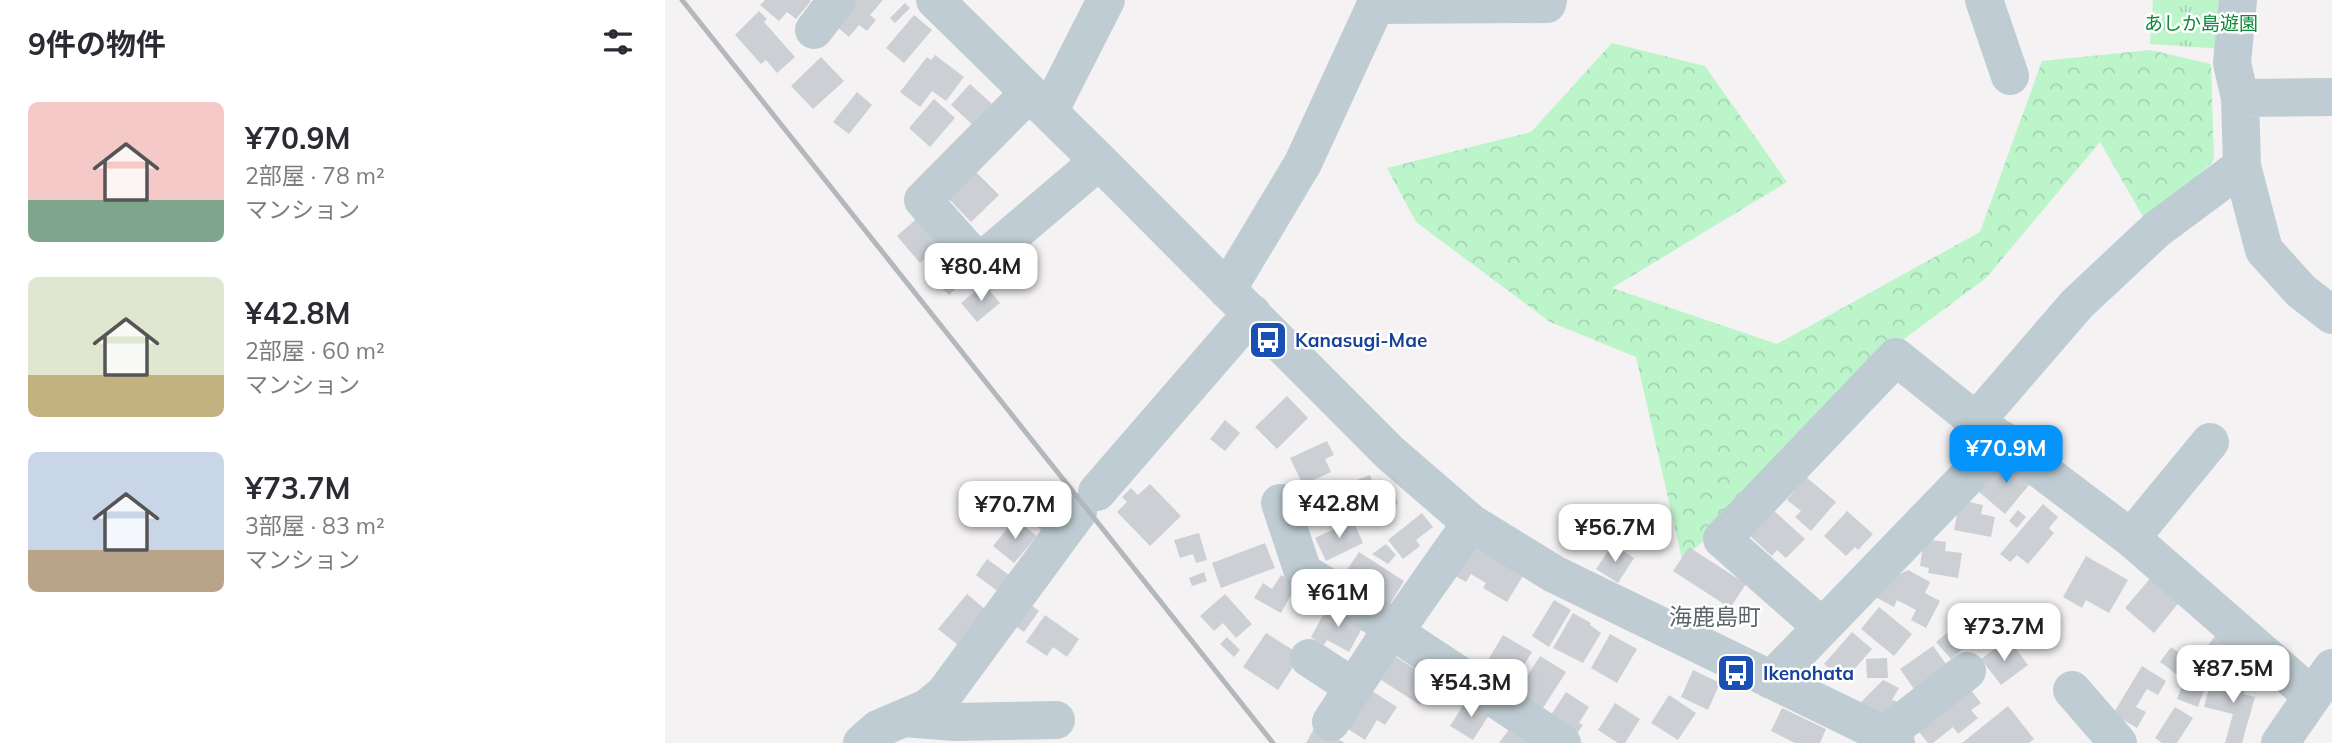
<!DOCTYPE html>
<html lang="ja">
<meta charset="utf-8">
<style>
:root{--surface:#fff;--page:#f7f7f7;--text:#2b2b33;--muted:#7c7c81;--accent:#0594fb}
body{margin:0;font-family:Mulish,"Noto Sans JP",sans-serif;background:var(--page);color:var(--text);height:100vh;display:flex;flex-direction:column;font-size:26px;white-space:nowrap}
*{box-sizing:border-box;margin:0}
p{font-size:23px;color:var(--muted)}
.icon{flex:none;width:38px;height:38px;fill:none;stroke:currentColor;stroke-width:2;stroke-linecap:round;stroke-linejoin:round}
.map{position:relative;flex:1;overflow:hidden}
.side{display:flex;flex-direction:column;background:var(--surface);width:665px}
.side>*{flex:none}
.price{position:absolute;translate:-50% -60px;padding:0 16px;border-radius:14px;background:#fff;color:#222;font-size:23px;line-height:46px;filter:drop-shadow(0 2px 4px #0008)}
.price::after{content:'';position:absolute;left:50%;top:42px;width:21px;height:16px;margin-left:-10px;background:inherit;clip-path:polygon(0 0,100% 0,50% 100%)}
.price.current{background:var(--accent);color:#fff}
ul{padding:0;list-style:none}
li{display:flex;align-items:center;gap:21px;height:175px;padding:0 28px}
li span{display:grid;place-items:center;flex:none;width:196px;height:140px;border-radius:10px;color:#555}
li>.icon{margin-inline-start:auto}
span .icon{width:84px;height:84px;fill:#fffc;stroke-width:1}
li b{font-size:30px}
h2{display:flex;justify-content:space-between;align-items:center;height:84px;padding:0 28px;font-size:30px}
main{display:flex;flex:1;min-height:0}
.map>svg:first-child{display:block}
</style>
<main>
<section class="side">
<h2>9件の物件<svg class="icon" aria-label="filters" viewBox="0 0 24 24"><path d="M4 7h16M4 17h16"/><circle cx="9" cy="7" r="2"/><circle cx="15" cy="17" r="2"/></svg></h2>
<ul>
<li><span style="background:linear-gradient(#f6c9c9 70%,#7fa58c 0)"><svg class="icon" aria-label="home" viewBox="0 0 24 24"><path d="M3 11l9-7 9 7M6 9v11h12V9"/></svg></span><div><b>¥70.9M</b><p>2部屋 · 78 m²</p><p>マンション</p></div></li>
<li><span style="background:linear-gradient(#dfe7d0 70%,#c2b280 0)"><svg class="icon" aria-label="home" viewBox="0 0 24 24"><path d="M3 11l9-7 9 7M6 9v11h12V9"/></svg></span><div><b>¥42.8M</b><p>2部屋 · 60 m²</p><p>マンション</p></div></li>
<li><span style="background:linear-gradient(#c9d6e8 70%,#b9a48a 0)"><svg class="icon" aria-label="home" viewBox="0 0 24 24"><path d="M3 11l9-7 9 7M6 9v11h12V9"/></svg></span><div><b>¥73.7M</b><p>3部屋 · 83 m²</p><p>マンション</p></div></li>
</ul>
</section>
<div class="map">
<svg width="1667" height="743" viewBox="0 0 1667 743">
<defs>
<pattern id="forest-crowns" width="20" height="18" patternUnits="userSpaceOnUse" patternTransform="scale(1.75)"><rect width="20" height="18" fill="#bdf5cb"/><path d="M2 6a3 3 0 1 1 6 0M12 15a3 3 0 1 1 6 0" fill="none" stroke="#a4d4b1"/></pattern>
<pattern id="park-tufts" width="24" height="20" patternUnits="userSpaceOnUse" patternTransform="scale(1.75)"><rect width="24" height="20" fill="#bdf5cb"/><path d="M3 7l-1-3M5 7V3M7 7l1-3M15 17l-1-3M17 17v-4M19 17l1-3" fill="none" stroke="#a4d4b1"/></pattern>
</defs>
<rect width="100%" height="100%" fill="#f4f2f2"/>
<!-- forest -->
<path fill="url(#forest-crowns)" d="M947,43l93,23 82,116 -175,106 165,56 203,-112 62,-171 108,-11 61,14 3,96 -65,67 -49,-85 -114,136 -90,67 -186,191 -28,23 -46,-202 -86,-35 -134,-100 -29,-54 144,-36z"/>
<!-- park -->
<path fill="url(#park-tufts)" d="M1488,0h76l-6,49 -73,-5z"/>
<!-- building -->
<path fill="#ccd0d5" d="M100,0h44l2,1 -15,18 -9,-7 -8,9 -19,-16z
M191,0h27l-13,15 6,5 -9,11 -8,-6 -10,12 -14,-12z
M240,3l5,5 -15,15 -5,-5z
M94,11l8,8 -3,3 31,35 -18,16 -11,-13 -5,4 -26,-29z
M249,15l18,15 -28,33 -18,-15z
M270,55l29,22 -18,24 -14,-10 -12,16 -20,-15 27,-35 4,3z
M156,57l23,24 -31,28 -22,-23z
M305,84l22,20 -19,21 -22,-20z
M192,92l15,13 -23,29 -16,-12z
M269,99l21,19 -25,29 -21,-19z
M307,168l27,27 -28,27 -26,-27z
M257,214l23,27 -25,22 -23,-27z
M285,250l22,23 -23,22 -22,-22z
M319,284l16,19 -23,19 -16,-19z
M622,396l21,22 -31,31 -22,-22z
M560,420l15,13 -15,18 -15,-12z
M662,441l7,14 -9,4 6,13 -28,13 -13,-27z
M1341,456l28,23 -29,35 -27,-23z
M705,475l5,15 16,-5 7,19 -19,7 -3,-9 -33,12 -10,-25z
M1141,477l30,25 -25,29 -16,-14 6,-6 -14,-11z
M485,484l31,32 -31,30 -33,-34 10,-10 -5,-5 9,-9 7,7z
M376,491l19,16 -19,23 -19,-16z
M658,495l8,23 -27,10 -8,-24z
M1295,500l23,5 -2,9 14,3 -4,20 -37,-7z
M1378,504l15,13 -9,11 5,5 -26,31 -11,-9 -7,7 -10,-8z
M1107,509l33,30 -19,19 -9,-8 -5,6 -23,-21z
M1353,510l8,7 -9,11 -8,-7z
M1182,511l26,23 -15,16 -3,-3 -9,9 -22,-20z
M757,513l11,14 -17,13 4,6 -17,13 -15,-19z
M966,518l23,14 -11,17 -23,-14z
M350,519l22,17 -23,27 -21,-17z
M688,520l10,23 -37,18 -11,-23z
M534,533l8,27 -11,3 -3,-9 -13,4 -6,-18z
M1259,539l22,3 -1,9 17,2 -4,25 -30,-5 1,-5 -9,-2z
M600,543l10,25 -54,20 -9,-25z
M721,544l10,11 -8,9 -16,-10z
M805,544l53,32 -16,26 -24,-14 3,-5 -15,-9 -5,8 -14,-8z
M948,544l21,14 -16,25 -22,-14z
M1024,547l57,37 -16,24 -57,-37z
M694,552l45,29 -16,26 -32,-20 3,-5 -14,-9z
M1421,556l42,24 -19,33 -23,-13 -4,8 -19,-11z
M322,559l25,18 -12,16 -24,-18z
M1243,570l22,12 -5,11 15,8 -14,27 -15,-8 5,-10 -19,-10 -3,7 -19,-10 8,-15z
M539,572l3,9 -15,5 -3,-8z
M616,575l16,9 -16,29 -27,-15 9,-15 9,6z
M1488,575l28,25 -27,33 -29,-25z
M302,594l19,16 -28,35 -20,-16z
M560,594l27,30 -16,14 -13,-15 -9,8 -14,-15z
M889,600l17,10 -22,37 -17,-11z
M362,602l12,9 -15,21 -13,-9z
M664,604l36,19 -16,29 -22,-12 -3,5 -13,-8z
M1214,607l33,27 -18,22 -33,-27z
M908,613l18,10 -1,2 11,8 -18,30 -30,-15z
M1306,613l15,17 -35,29 -15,-17z
M380,615l34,24 -12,18 -14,-10 -6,9 -21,-14z
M1554,631l21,16 -24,31 -21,-16z
M1187,632l20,17 -28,32 -20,-17z
M601,633l35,22 -23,35 -35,-23z
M945,634l27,15 -20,34 -26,-15z
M838,635l29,17 -15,25 -29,-17z
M562,637l13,13 -6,7 -14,-13z
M1339,642l4,6 5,-3 15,20 -27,20 -20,-26z
M1268,646l16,22 -33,24 -16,-23z
M1506,647l19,14 -11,15 -19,-14z
M725,653l45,29 -15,23 -45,-29z
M875,656l26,16 -23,36 -26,-16z
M1222,658l1,20h-21l-1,-19z
M1477,666l24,15 -8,14 -11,-6 -11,18 10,5 -9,16 -24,-14z
M1028,670l27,13 -12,27 -27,-13z
M1566,672l18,6 -5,16 11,3 -13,46h-17l8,-29 -29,-7 6,-22 16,4z
M1532,675l11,3 -10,29 -21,-8 6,-15 10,4z
M1218,680l16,8 -7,12 6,2 -8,15 -31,-13z
M1302,685l14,18 -10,7 7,8 -20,16 -5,-7 -20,16h-5l-13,-16z
M707,691l25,16 -12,18 -8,-5 -12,20 -17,-11z
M901,692l23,15 -10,16 4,2 -5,7 -27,-17z
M1004,695l27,18 -18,27 -27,-17z
M803,698l23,14 -18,28 -23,-14z
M950,703l25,16 -15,24h-7l-20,-13z
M1343,706l26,33 -5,4h-67z
M1510,707l18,11 -16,25h-15l-7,-5z
M1117,708l44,21 -6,14h-25l-24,-12z
M650,727l30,16h-39z
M845,728l21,15h-32z"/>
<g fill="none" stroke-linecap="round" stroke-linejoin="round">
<!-- minor -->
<path stroke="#bfccd3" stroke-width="38" d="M270,0l164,161 291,292 81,70 83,51 331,161 11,8
M1319,0l26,76
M1573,0l-6,63 8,35 2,68 22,84 37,41 31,24
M711,5l171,-1 1,-4
M149,30l23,-30
M364,93l-106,107 56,63 120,-102
M1575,98l92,-1
M384,112l57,-112
M562,290l76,-127 75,-163
M1311,421l101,-117 79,-74 86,-64
M432,492l155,-179
M615,503l23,69 96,59
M806,523l-69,98 -3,10 9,10 154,102
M1466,538l79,-96
M1156,626l-99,-87 174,-182 80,64 155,117 181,158
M644,658l44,29
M1106,680l232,-240
M1407,690l46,53
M239,718l51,4 101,-2
M666,722l54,-83 14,-8
M1220,735l82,-64
M197,743l16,-14 49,-21 18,-15 133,-181
M1615,743l52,-75"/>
<!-- rail -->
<path stroke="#b3b8bd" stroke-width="5" d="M17,0l591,743"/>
</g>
<!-- icons -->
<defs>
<symbol id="bus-square" viewBox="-11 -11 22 22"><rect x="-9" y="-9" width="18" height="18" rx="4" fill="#1a4fb4" stroke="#fff"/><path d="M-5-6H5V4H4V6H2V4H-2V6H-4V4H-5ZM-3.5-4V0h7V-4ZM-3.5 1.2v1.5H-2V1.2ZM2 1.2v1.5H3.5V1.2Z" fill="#fff"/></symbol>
</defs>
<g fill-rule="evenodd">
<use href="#bus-square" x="581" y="318" width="44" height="44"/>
<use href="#bus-square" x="1049" y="651" width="44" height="44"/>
</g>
<g text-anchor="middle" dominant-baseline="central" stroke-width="5" stroke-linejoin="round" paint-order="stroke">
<!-- park labels -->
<g font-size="19" fill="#0d8939" stroke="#fff">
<text x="1536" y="23">あしか島遊園</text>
</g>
<!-- transit labels -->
<g font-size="19" font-weight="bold" fill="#164399" stroke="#fff" text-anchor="start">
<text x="630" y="340">Kanasugi-Mae</text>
<text x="1098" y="673">Ikenohata</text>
</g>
<!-- quarter labels -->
<g font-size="23" fill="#5d6468" stroke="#fff">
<text x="1050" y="616">海鹿島町</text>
</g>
</g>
</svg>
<b class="price" style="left:316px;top:303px">¥80.4M</b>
<b class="price current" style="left:1341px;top:485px">¥70.9M</b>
<b class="price" style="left:674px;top:540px">¥42.8M</b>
<b class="price" style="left:350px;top:541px">¥70.7M</b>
<b class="price" style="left:950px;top:564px">¥56.7M</b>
<b class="price" style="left:673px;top:629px">¥61M</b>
<b class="price" style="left:1339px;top:663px">¥73.7M</b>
<b class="price" style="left:1568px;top:705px">¥87.5M</b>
<b class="price" style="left:806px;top:719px">¥54.3M</b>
</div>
</main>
